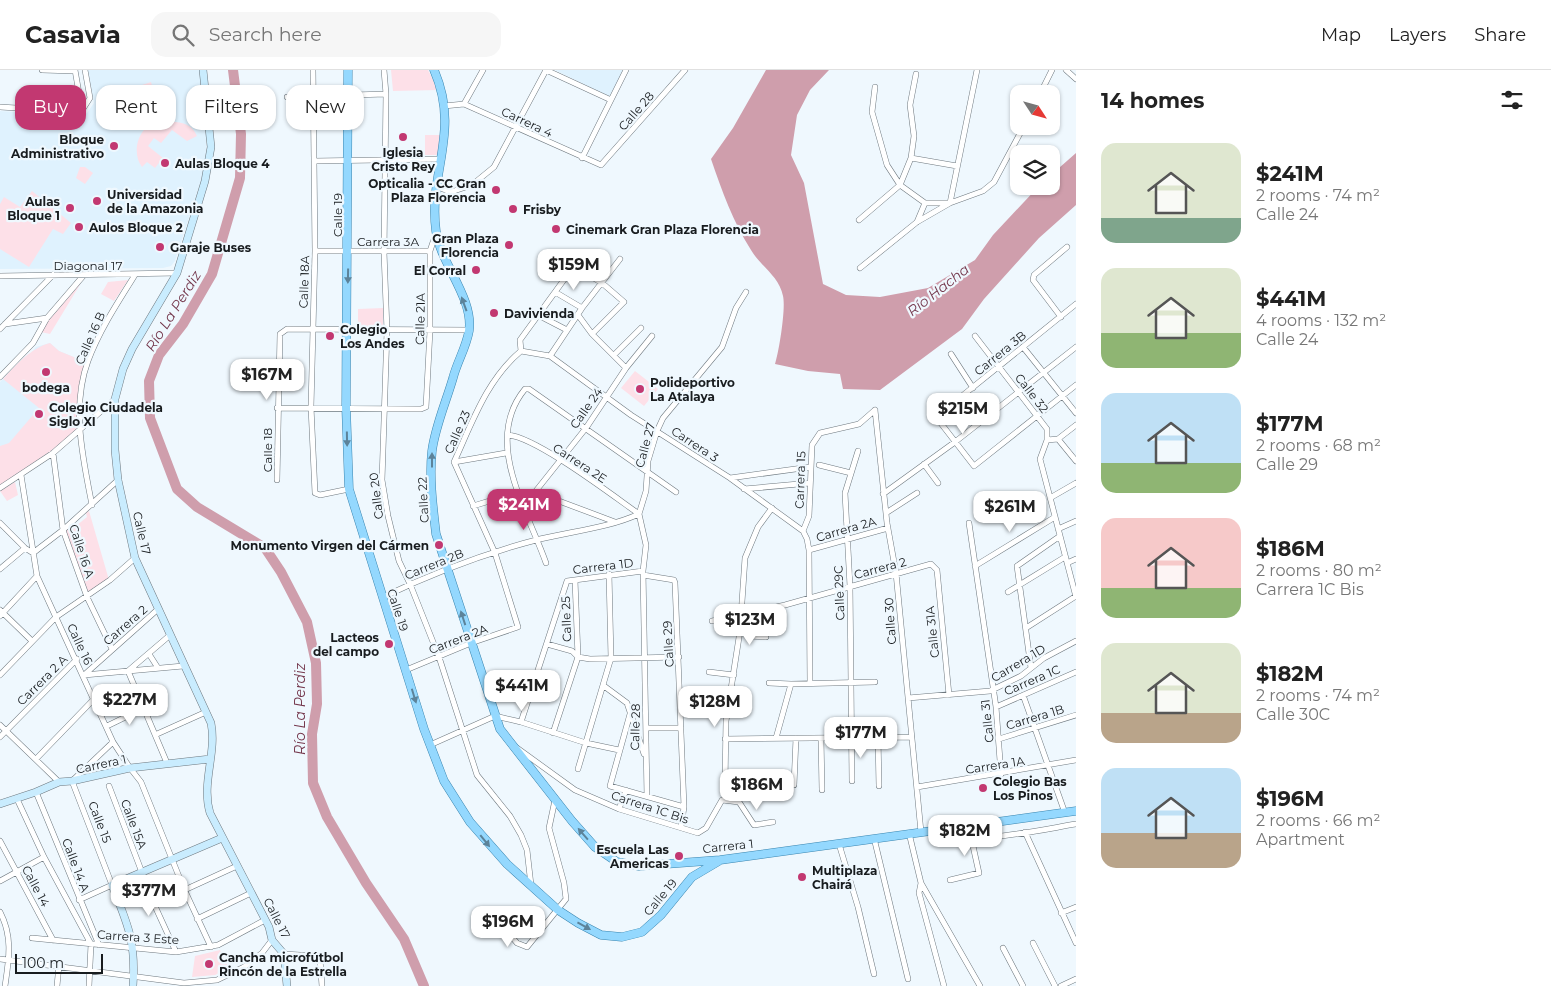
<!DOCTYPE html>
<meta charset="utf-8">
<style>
:root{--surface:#fff;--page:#f6f6f6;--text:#222;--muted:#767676;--line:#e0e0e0;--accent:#c23871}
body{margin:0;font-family:Montserrat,sans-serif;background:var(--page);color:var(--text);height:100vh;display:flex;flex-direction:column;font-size:19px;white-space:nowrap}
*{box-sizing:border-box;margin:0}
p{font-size:16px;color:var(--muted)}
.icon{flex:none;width:28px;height:28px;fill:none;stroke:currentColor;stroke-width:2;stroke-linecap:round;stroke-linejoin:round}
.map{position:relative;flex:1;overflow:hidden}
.drawer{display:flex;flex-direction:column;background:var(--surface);width:475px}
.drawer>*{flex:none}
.guide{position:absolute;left:15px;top:15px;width:475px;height:45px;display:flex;gap:10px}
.needle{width:32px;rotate:126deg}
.fabs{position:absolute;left:1010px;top:15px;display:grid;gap:10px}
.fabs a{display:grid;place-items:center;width:50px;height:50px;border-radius:10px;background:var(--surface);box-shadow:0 1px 4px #0004;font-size:25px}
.scale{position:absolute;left:15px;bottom:12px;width:88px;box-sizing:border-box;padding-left:5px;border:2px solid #181c1f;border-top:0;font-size:14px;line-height:18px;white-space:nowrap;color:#181c1f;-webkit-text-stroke:4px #eff8fe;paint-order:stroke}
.price{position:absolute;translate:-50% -42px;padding:0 11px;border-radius:10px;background:#fff;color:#222;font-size:16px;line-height:32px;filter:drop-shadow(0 1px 2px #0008)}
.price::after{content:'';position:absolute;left:50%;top:30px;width:15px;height:11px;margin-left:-8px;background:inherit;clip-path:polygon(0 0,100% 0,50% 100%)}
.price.on{background:var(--accent);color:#fff}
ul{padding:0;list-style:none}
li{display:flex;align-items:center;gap:15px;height:125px;padding:0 25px}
li span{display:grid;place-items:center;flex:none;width:140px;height:100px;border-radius:15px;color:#555}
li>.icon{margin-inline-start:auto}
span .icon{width:60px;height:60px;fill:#fffc;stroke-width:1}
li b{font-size:21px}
h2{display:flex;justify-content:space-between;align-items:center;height:60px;padding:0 25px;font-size:21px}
.chip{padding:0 18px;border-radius:15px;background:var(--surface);box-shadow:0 1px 4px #0004;font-size:18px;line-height:45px}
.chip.on{background:var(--accent);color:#fff}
header{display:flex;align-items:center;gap:30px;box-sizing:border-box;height:70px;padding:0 25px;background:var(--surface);border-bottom:1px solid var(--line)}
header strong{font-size:24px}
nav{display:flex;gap:28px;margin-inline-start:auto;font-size:18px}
.search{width:350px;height:45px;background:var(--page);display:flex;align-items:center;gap:12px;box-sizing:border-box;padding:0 18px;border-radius:15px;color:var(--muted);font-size:19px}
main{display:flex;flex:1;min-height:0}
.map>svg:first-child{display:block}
</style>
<header>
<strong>Casavia</strong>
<div class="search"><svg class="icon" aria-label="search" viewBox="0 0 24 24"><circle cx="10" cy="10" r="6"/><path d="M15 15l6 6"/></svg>Search here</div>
<nav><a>Map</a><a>Layers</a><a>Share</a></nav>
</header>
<main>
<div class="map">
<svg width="1076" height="916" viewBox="0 0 1076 916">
<rect width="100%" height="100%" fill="#eff8fe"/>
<!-- built -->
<path fill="#dff2fe" d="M88,0h112l5,39 2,53 -32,99 -4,5 -8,2 -163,1v-158l75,5 12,-3 7,-10z
M555,0h68l-13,27z
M50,273l9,8 27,11 -35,89 -51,35v-104l23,-23 7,-4 6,-8z"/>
<!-- green -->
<path fill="#fde0e8" d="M391,0h37l10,20 -45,1z
M151,12l7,26 -10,-1 -6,-22z
M156,52c16,0 34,-3 41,14l-10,5 -15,-11 -11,13 -7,-5 -6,8 15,12 -8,10 -8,-6 -5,5c-11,-14 -4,-40 14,-45z
M425,65h17l-1,20h-16z
M80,97h5l8,6 -8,11 -9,-6z
M32,121l39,32 -8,11 -10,-5 -24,38 -29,-18v-45l4,-7 16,10z
M128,210l-14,21 -13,-7 7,-12z
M81,213l-31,51 -9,-2 7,-11z
M383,238v19h-25v-18z
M50,273l9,8 27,11 -8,36 -1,31 -26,22 -51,35v-40l9,-3 30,-35 -36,-29c14,-15 28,-31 47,-36z
M635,301l23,18 -14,17 -23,-18z
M15,412l3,13 -11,6 -7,-10z
M89,441l20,69 -21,13 -23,-62 4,-3 2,2 16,-13 -1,-4z
M220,880l9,18 -14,7 -23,2 3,-21z"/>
<!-- water -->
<path fill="#cf9eac" d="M766,0h63l-19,20 -13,25 -6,40 13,28 19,101 23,11 34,2 48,-9 47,-28 18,-25 46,-49h12v-11l25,-22v52l-37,33 -55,61 -22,30 -82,61 -37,-1 -3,-15 -32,-3 -33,-7c4,-12 11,-56 8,-68 -4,-20 -22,-29 -32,-46 -18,-28 -29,-59 -40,-91l22,-31z"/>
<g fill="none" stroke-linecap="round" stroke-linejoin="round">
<!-- river -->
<path stroke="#cf9eac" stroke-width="10" d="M233,0l8,64 -1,44 -28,96 -29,50 -24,31 -10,26 1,37 27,71 20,18 68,41 16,24 26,50 9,41 1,41 -5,30 1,49 14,34 39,66 38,56 20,47"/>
<defs>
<path id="street" d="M42,0l33,1
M75,0l5,29 6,5
M313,0l2,181 -4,156 4,86 5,2 29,-6
M384,0l2,24 -2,158 3,79 -5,149 6,36 11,45 11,23 29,73 38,118 33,41 11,19 6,15 4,35
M546,0l65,30
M1066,0l10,9
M875,17l-3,25 15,53 13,20 25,18h25l27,-133
M1040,24l12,-24
M287,27l99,-3
M464,34l19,-34
M444,36l20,-2 137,61 84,-95
M0,37l81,5 9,-14 -5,-28
M582,88l44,-88
M911,88l46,8
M314,91l128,-2
M437,117l14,5
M435,131l16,-9 21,-7 22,-18 52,-97
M859,150l41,-35 11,-27 3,-22 -4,-31 6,-31
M917,152l8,-19
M315,181h115
M860,198l57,-46 33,-19 33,-12 11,-9 30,-56
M0,206l177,-3
M555,222l27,16
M1076,234l-140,113 38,49 102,-81
M538,245l29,15
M578,245l14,19 34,34
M1061,247l-28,-37 1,-5 33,-28
M5,254l42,-6
M0,259l53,-54
M975,266l72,93v11l-7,19 36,138
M1023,277l53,66
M521,281l29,5 81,59 99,63 73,53 4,8 2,11 1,133
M521,281l-1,-11 54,-74 28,17 22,19 -32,32
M951,284l22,34
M614,285l27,-27
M550,286l32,-48 38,-49
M0,307l33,-34 14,-25 37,-43
M277,338l144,1 5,-2 4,-77v-79l6,-18
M875,340l12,113 9,50 25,259
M508,365c28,2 104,60 131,79
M1058,369l18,22
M1047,370l11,-1 18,-14
M53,383l10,77 24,67 25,52
M454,392l52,-9
M924,394l14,19
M819,395l32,8
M21,405l16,101 76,166 17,26 11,14 43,107 27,58
M730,408l80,-11
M277,410l3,-146 7,-5 182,1
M0,418l53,-35 62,-54
M744,419l66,-6
M535,422l51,-64 40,-60 26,-32
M883,424l72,-52 121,-95
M1050,428l26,-15
M92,435c-9,-46 -21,-98 -4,-144 11,-30 30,-59 47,-86
M473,436l46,-14h16l80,30
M886,443l31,-20
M0,453l25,25 8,5 30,-23 55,-50
M969,453l27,184 5,67
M1058,459l18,-8
M803,461l6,-15 3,-71 8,-12 39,-9 16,-14
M809,480l79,-22
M546,493c-18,-52 -64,-122 -21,-174h4l147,103
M1067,493l9,-4
M975,496l80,-49
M0,499l25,-21
M643,505l31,5 1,3 9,224 -3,20
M1008,522l57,-35
M383,527c50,-24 102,-44 157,-58 33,-8 68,-11 99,-25
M0,540l32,31
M0,546l37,-40
M712,551l73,-16 146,-41 6,6 12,125
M1026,558l50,-32
M740,561l10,5 16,1
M547,574l25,7 6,6 12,2 89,-2
M149,584l9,14
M1031,598l-14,-102 43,-30
M406,600l65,-27 47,-16 -23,-74 -41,-91c18,-39 33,-83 67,-111
M709,602l25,3
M0,605l56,-58 54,-37 25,-22
M84,605l99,-9
M84,605l73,-65
M769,613l22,1 84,-2
M604,616l23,17 17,51
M1023,625l42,118
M908,628l82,-7 31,-15 23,-18 32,-17
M996,637l80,-35
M630,644l-20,72 74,21
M521,652l46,-141 76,-10
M0,655l59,57
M107,656l37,-18
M647,658h34
M553,663l25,-76 -3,-77
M157,664l49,-22
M0,667l77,-78
M878,667l1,49
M776,668l15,-54
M821,668l1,52
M725,669l187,-2
M999,669l77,-24
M430,675l65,-29 26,6 65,21 33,7
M517,678l58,42 44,19 79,24 8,-5 16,-28 17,2 15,23 19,-3
M36,689l58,-60
M167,693l-39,-92 41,-35
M578,699l33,-111 -2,-84
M852,711l-2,-195 -5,-93 13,-42
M725,715l1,-64 14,-90 5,-73 13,-31 14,-19
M794,715l2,-47
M109,716l45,118 22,48
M917,717l159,-27
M36,722l63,153
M647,726l-4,-225 3,-26 -7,-31 7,-23 2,-30 9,-30 6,-13 59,-71 14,-39 10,-16
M17,729l27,58 47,87 -2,42
M619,739l7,-19
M931,762c40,14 103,-1 145,-8
M1025,762l51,111
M909,763l12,50 -2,10 25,93
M874,768l34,141
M0,771l53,99
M839,774l19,63 16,67
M950,810l29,-7 -8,-36
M0,811l44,-24
M921,813l59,103
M79,830l33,-15 -40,-104 41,-39
M154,834l83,-38
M0,842c13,25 9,47 5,74
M1061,843l15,-6
M197,849l54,-26
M501,854l16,19 10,4 39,-48 -2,-16 -15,-55 6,-28
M32,868l144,14 42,-7 47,-25
M1033,873l22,43
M1003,878l20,38
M284,884l32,2 4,3 2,27
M0,889l184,24 33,-3 27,-13 18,-14 10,-13
M57,916l2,-21
M1061,916l15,-7"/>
<path id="secondary" d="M203,0l8,77 -6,34 -28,92 -45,76 -9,20 -8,30v51l3,30 17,78 76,165c6,30 -10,60 -1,90l59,114 3,13 12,14 3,32
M0,734l36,-12 23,-10 13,-1 58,-13 80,-9
M133,916c3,-45 -5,-61 -21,-101l110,-47"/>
<path id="primary" d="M348,0l-2,337 3,82 75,240 20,52 26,41 37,42 51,46 20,13 23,12 21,2 20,-5 19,-17 31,-38 27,-16
M434,0c27,62 -6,102 2,161 4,32 38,67 33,100 -3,17 -12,31 -16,47 -7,24 -18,49 -21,73 -3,27 1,57 4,83l64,195 72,92 23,26 22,15 22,4 81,-6 356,-49"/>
</defs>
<!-- street casing -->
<use href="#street" stroke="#6e787f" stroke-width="6"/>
<!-- secondary casing -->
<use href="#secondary" stroke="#6e787f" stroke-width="8"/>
<!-- primary casing -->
<use href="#primary" stroke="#3a85af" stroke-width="9"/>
<!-- street -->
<use href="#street" stroke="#fff" stroke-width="5"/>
<!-- secondary -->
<use href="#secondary" stroke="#c9ecfe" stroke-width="7"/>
<!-- primary -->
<use href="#primary" stroke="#94d8fe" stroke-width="8"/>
</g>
<!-- one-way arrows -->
<defs><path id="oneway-solid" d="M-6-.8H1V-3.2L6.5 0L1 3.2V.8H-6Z" transform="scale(1.25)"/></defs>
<g fill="#5c839a">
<use href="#oneway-solid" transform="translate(348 206) rotate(91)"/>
<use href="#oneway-solid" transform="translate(464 234) rotate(-110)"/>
<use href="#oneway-solid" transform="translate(347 369) rotate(89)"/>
<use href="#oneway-solid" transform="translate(432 390) rotate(-90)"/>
<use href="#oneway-solid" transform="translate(463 548) rotate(-108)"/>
<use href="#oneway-solid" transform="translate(414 626) rotate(73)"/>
<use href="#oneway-solid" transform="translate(583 764) rotate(-131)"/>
<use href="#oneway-solid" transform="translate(485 771) rotate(51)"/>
<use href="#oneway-solid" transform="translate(584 856) rotate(29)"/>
</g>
<!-- markers -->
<g fill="#c23871" stroke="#eff8fe" stroke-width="2">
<circle cx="403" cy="67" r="5"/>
<circle cx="114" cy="76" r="5"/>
<circle cx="165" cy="93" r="5"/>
<circle cx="496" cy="120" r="5"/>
<circle cx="97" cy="131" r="5"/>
<circle cx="70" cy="138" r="5"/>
<circle cx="513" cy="139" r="5"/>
<circle cx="79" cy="157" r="5"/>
<circle cx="556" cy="159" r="5"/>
<circle cx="509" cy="175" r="5"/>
<circle cx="160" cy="177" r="5"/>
<circle cx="476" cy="200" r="5"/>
<circle cx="494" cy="243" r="5"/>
<circle cx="330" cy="266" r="5"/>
<circle cx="46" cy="302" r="5"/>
<circle cx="640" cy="319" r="5"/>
<circle cx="39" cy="344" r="5"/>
<circle cx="439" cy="475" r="5"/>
<circle cx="389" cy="574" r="5"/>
<circle cx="983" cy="718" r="5"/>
<circle cx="679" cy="786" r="5"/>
<circle cx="802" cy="807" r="5"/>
<circle cx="209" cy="894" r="5"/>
</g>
<g text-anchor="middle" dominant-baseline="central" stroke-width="4.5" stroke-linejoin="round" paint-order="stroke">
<!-- street labels -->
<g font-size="12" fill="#181c1f" stroke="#eff8fe">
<text transform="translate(636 41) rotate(-49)">Calle 28</text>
<text transform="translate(527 52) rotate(25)">Carrera 4</text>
<text transform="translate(337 145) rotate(-90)">Calle 19</text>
<text x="388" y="171">Carrera 3A</text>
<text x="88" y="195">Diagonal 17</text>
<text transform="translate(304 212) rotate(-88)">Calle 18A</text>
<text transform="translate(420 249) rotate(-89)">Calle 21A</text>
<text transform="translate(90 268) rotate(-66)">Calle 16 B</text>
<text transform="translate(1000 283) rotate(-39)">Carrera 3B</text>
<text transform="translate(1032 323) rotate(52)">Calle 32</text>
<text transform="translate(586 338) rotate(-55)">Calle 24</text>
<text transform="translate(457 362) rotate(-66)">Calle 23</text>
<text transform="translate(695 374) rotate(33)">Carrera 3</text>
<text transform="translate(645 375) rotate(-75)">Calle 27</text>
<text transform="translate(267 380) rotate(-90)">Calle 18</text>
<text transform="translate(580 393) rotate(33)">Carrera 2E</text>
<text transform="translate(800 410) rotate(-88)">Carrera 15</text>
<text transform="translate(376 426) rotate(-97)">Calle 20</text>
<text transform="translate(423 430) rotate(-93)">Calle 22</text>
<text transform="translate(846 459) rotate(-16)">Carrera 2A</text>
<text transform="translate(142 463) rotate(77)">Calle 17</text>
<text transform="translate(82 481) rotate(72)">Calle 16 A</text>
<text transform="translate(434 494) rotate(-22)">Carrera 2B</text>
<text transform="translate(603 496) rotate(-7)">Carrera 1D</text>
<text transform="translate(880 498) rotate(-15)">Carrera 2</text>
<text transform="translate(839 523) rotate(-92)">Calle 29C</text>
<text transform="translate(398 540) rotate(72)">Calle 19</text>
<text transform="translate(566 549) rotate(-92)">Calle 25</text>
<text transform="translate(890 551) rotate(-94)">Calle 30</text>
<text transform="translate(125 555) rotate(-41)">Carrera 2</text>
<text transform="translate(932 562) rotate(-96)">Calle 31A</text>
<text transform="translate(458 569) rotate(-21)">Carrera 2A</text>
<text transform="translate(80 574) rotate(65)">Calle 16</text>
<text transform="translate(668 574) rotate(-93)">Calle 29</text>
<text transform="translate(1018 593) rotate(-31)">Carrera 1D</text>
<text transform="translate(42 610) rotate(-45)">Carrera 2 A</text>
<text transform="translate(1032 610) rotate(-23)">Carrera 1C</text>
<text transform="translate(1035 647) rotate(-17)">Carrera 1B</text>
<text transform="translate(987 651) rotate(-96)">Calle 31</text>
<text transform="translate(635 657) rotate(-89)">Calle 28</text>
<text transform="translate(101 694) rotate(-12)">Carrera 1</text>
<text transform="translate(995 695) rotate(-9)">Carrera 1A</text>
<text transform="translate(650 737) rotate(18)">Carrera 1C Bis</text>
<text transform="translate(100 752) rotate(69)">Calle 15</text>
<text transform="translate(134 754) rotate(69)">Calle 15A</text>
<text transform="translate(728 776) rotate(-6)">Carrera 1</text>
<text transform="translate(76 795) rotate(69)">Calle 14 A</text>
<text transform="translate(36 816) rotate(62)">Calle 14</text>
<text transform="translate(660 827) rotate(-50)">Calle 19</text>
<text transform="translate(277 848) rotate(63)">Calle 17</text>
<text transform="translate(138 867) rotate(4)">Carrera 3 Este</text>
</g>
<!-- poi labels -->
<g font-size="12" font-weight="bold" fill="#181c1f" stroke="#eff8fe" text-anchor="start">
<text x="104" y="69" text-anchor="end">Bloque<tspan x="104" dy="14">Administrativo</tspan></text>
<text x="403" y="82" text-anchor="middle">Iglesia<tspan x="403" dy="14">Cristo Rey</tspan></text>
<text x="175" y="93">Aulas Bloque 4</text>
<text x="486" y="113" text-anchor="end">Opticalia - CC Gran<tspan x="486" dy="14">Plaza Florencia</tspan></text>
<text x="107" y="124">Universidad<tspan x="107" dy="14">de la Amazonia</tspan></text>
<text x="60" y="131" text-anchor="end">Aulas<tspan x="60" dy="14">Bloque 1</tspan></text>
<text x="523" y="139">Frisby</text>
<text x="89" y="157">Aulos Bloque 2</text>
<text x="566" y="159">Cinemark Gran Plaza Florencia</text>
<text x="499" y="168" text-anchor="end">Gran Plaza<tspan x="499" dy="14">Florencia</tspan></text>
<text x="170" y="177">Garaje Buses</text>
<text x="466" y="200" text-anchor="end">El Corral</text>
<text x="504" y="243">Davivienda</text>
<text x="340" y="259">Colegio<tspan x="340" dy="14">Los Andes</tspan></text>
<text x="650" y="312">Polideportivo<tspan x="650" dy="14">La Atalaya</tspan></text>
<text x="46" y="317" text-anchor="middle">bodega</text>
<text x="49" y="337">Colegio Ciudadela<tspan x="49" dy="14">Siglo XI</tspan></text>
<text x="429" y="475" text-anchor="end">Monumento Virgen del Cármen</text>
<text x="379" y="567" text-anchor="end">Lacteos<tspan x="379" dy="14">del campo</tspan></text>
<text x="993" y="711">Colegio Bas<tspan x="993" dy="14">Los Pinos</tspan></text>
<text x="669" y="779" text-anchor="end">Escuela Las<tspan x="669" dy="14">Americas</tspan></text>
<text x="812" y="800">Multiplaza<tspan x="812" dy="14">Chairá</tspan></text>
<text x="219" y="887">Cancha microfútbol<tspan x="219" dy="14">Rincón de la Estrella</tspan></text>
</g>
<!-- water labels -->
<g font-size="14" font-style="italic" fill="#74374c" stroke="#eff8fe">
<text transform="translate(938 220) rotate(-38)">Río Hacha</text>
<text transform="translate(173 241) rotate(-58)">Río La Perdiz</text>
<text transform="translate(300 639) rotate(-90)">Río La Perdiz</text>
</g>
</g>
</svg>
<div class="fabs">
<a><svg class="needle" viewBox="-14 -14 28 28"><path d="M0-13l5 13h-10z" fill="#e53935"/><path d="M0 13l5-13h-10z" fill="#767676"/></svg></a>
<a><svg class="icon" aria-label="layers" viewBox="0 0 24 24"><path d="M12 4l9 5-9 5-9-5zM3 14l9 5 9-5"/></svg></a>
</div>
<div class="scale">100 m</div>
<b class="price" style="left:574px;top:221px">$159M</b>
<b class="price" style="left:267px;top:331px">$167M</b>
<b class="price" style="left:963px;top:365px">$215M</b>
<b class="price on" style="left:524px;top:461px">$241M</b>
<b class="price" style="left:1010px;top:463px">$261M</b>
<b class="price" style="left:750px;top:576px">$123M</b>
<b class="price" style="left:522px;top:642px">$441M</b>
<b class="price" style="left:130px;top:656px">$227M</b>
<b class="price" style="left:715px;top:658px">$128M</b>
<b class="price" style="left:861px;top:689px">$177M</b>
<b class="price" style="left:757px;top:741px">$186M</b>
<b class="price" style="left:965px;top:787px">$182M</b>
<b class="price" style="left:149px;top:847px">$377M</b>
<b class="price" style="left:508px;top:878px">$196M</b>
<div class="guide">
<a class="chip on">Buy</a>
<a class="chip">Rent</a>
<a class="chip">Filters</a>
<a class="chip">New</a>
</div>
</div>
<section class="drawer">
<h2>14 homes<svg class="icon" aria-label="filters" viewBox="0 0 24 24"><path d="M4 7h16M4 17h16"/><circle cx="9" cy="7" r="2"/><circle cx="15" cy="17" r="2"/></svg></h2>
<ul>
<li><span style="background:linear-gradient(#dfe7d0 75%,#7fa58c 0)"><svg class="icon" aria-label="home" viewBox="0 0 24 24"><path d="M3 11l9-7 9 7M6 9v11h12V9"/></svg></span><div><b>$241M</b><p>2 rooms · 74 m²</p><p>Calle 24</p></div></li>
<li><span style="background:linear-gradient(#dfe7d0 65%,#8fb573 0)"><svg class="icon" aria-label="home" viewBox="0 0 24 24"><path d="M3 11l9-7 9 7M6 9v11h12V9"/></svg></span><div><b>$441M</b><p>4 rooms · 132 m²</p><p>Calle 24</p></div></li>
<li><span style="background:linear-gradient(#bfe0f5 70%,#8fb573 0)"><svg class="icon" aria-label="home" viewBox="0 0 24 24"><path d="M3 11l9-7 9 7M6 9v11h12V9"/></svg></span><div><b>$177M</b><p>2 rooms · 68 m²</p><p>Calle 29</p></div></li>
<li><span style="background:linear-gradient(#f6c9c9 70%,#8fb573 0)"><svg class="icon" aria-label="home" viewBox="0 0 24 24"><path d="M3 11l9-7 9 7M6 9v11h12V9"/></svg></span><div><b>$186M</b><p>2 rooms · 80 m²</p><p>Carrera 1C Bis</p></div></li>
<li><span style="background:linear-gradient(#dfe7d0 70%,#b9a48a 0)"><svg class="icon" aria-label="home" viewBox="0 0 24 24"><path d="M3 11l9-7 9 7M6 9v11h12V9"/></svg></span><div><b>$182M</b><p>2 rooms · 74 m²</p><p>Calle 30C</p></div></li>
<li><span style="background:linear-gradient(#bfe0f5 65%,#b9a48a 0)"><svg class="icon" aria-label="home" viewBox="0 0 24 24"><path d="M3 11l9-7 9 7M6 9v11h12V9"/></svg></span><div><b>$196M</b><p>2 rooms · 66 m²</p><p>Apartment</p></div></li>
</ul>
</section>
</main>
